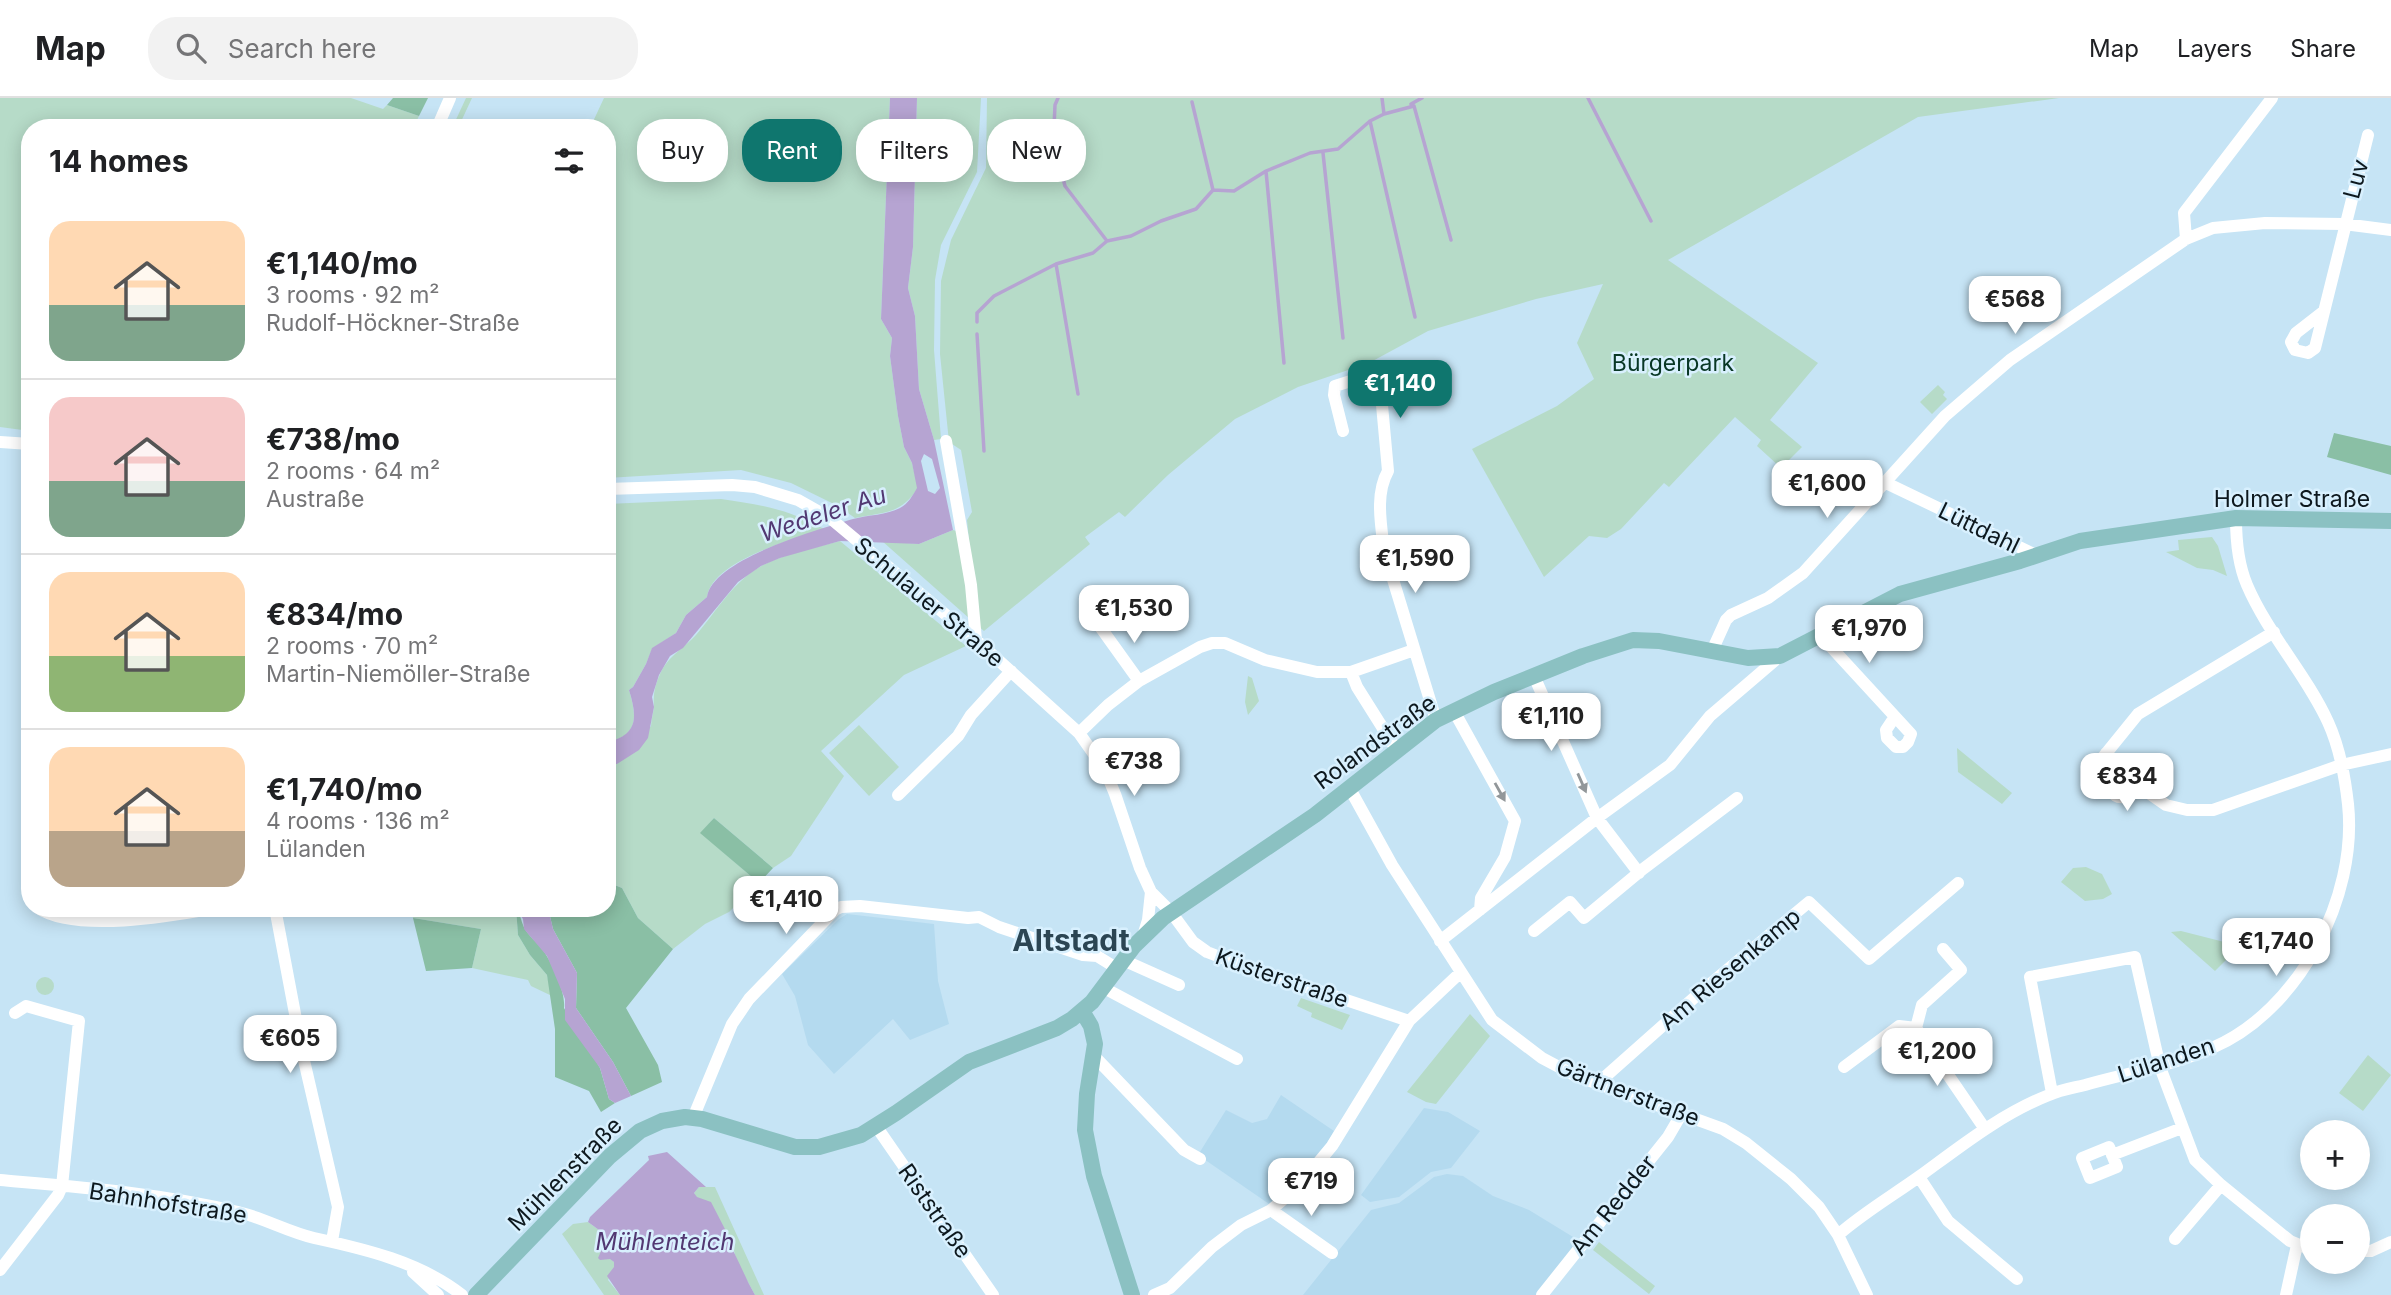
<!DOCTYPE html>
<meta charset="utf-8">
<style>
:root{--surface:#fff;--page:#f2f2f2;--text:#202124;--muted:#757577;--line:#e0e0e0;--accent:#0f766e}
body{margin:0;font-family:Inter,sans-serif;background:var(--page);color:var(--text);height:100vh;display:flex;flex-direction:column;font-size:26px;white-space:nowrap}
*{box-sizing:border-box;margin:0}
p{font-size:23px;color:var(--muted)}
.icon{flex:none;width:38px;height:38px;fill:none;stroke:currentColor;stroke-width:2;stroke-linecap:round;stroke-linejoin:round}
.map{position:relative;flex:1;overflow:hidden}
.sheet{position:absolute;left:21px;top:21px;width:595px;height:798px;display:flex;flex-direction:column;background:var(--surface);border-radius:28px;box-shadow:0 4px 18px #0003}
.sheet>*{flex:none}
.hud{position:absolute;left:637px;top:21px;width:665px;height:63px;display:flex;gap:14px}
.controls{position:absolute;left:2300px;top:1022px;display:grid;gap:14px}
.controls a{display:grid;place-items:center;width:70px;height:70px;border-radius:50%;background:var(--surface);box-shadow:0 4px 18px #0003;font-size:35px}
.price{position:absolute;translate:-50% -60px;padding:0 16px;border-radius:14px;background:#fff;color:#222;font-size:23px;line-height:46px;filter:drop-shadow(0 2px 4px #0008)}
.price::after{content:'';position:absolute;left:50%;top:42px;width:21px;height:16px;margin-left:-10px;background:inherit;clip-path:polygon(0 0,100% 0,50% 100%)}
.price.selected{background:var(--accent);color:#fff}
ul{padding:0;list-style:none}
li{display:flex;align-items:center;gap:21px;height:175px;padding:0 28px}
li+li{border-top:2px solid var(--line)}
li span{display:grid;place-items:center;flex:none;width:196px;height:140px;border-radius:21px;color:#555}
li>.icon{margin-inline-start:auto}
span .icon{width:84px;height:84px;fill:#fffc;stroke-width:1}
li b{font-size:30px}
h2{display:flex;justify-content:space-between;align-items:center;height:84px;padding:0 28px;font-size:30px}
.pill{padding:0 24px;border-radius:28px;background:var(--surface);box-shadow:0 4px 18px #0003;font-size:24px;line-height:63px}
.pill.selected{background:var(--accent);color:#fff}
header{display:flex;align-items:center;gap:42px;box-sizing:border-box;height:98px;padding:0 35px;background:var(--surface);border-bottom:2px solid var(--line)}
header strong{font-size:33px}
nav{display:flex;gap:38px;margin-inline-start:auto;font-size:24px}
.search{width:490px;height:63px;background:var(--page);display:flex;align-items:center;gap:18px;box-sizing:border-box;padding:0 24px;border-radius:28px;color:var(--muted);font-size:26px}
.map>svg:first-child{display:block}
</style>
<header>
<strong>Map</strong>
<div class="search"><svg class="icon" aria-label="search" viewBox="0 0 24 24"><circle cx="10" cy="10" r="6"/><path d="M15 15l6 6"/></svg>Search here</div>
<nav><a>Map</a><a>Layers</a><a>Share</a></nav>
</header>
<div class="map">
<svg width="2391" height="1197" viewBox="0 0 2391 1197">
<rect width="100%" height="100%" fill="#c6e4f5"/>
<!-- built -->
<path fill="#b4daef" d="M847,816l87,10 4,57 11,43 -39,16 -17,-21 -59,55 -26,-29 -13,-49 -13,-22 57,-55z
M1281,997l53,36 -6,11 -56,64 -74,-51 28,-45 26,13 15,-4z
M1424,1010l24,4 32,19 -29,37 -20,4 -32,25 -29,5 -9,-7z
M1447,1076l16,2 30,20 36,14 49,30 -32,55h-243l68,-85 28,-7 35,-26z"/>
<!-- green -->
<path fill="#b6dbc8" d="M0,0h351l32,11 4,-4 32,11 -6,12h-383v303l-30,-4z
M466,0h6l-14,30 -5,-2z
M604,0h286l-9,221 11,19 -2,18 8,60 6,31 8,16 6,25c-18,27 -34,24 -63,30l-17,-12 -47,-23 -50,-13 -134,8v-350h-17z
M917,0h64l-4,74 -36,73 -6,35 -1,70 7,89 -7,1 -15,-51 -4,-73 -7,-28 5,-41z
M987,0h1072l-141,19 -250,143 150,103 -48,57 32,27 -21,21 -24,-22 4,-6 -26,-23 -66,70 -5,-4 -43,46 -14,9 -18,-2 -45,41 -72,-128 85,-43 37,-27 -17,-36 26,-59 -67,15 -108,32 -59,32 -71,24 -63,32 -67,56 -43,42 -6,-5 -34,25 5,7 -106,87 -7,-6 -10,-105 5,-8 -11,-62 -12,-8 -9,-88 1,-73 10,-41 35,-72z
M1938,287l7,7 -2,3 4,4 -15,15 -12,-12z
M721,401c41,6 67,10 103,30 -30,10 -112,32 -117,68l-21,18 -10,18 -24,16 -6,15 -13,23 -4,3c8,26 10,46 -22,52v-238z
M953,432l6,2 11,87 -88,-78 37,3z
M2212,439l6,9 9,30 -14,-6 -16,-2 -31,-16 13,-2 -1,-10z
M840,443l126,105 -62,29 -83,76 23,25 -53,80 -18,12 -59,-50 -13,15 58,50 -30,29 -24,12 -32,25 -35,-31 -16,-30 -15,-6v-118h10l34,-38c0,-7 3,-14 3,-21 -1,-11 1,-20 6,-31 8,-18 23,-25 36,-39 21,-24 37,-54 67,-70 24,-12 52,-17 77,-24z
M1248,578l4,2 7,23 -11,14 -3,-13z
M859,627l40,42 -30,29 -40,-43z
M1957,650l55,45 -10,11 -44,-32z
M2086,769l16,7 10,20 -9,5 -18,2 -24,-19 12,-14z
M412,810h104l2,27 12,20 17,20 5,21 -21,-10 -3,-6 -56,-12 9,-39 -68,-11z
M2181,833l59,15 -25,25 -44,-39z
M36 888a9 9 0 1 1 18 0a9 9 0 1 1-18 0Z
M1301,900l49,17 -8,15 -31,-13 1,-4 -15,-7z
M1470,916l20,22 -54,68 -10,-2 -19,-10z
M2368,957l23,20 -28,36 -24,-18z
M699,1089h16l49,108h-9l-18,-33 -3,-11 -38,-54 -2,-4z
M588,1124l11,8 2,21 13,11 1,5 -7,13 12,15h-16l-42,-61 11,-10z
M1599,1144l56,44 -6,8 -56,-44z"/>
<!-- forest -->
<path fill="#8abfa5" d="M393,0h35l-9,18 -32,-11z
M2334,335l57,13v29l-64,-18z
M714,720l59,50 -14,15 -59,-50z
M607,784l15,6 16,30 35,31 -47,59 32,57 4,17 -31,14 -18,-34 -37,-54 1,-35 -24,-44 -5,-21h59z
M516,810c5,7 5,14 9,21 3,6 11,12 15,17 11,14 26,45 24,62l36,60 9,31 6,4 -14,9 -12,-21 -34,-14v-48l-8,-54 -17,-20 -12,-20z
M413,820l68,11 -9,39 -46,3z"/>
<!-- water -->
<path fill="#b6a4d2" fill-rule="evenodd" d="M890,0h27l-4,149 -5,41 7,28 4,73 15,51 19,90 -34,14 -79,-3 -60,17 -19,8 -23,16 -55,66 -13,8 -11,19 -7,22 2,10 -6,31 -9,12 -22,14h-10v-22c32,-7 30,-26 22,-52l4,-3 13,-23 6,-16 24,-15 10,-18 21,-18c5,-38 113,-68 146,-78 15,-4 34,-4 47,-11 8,-4 13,-13 17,-20l-5,-25 -8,-16 -6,-31 -8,-60 2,-18 -11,-19zM924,356l8,5 8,29 -5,6 -7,-3 -7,-30z
M516,810h32l5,21 24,44 -1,35 37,54 18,34 -16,7 -6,-4 -9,-31 -35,-48v-21l-18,-43 -23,-27 -1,-10z
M667,1054l39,35h-7l-5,6 3,4 14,5 16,31 -2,4c12,18 19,39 30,58h-135l-13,-19 7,-9v-5l-4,-3 -10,1 -2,-2 4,-9 -3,-19 -11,-8 2,-5 59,-57 -1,-4z"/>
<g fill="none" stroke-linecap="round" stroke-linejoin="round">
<!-- stream -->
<path stroke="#b6a4d2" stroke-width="3.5" d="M1382,0l2,16
M1588,0l63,123
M1192,4l21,88
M1414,8l37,134
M1370,23l45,196
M1053,52l2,-45 3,-7
M1323,55l20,185
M1059,65l6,23 42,55
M1266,73l18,192
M1056,166l22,130
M977,224v-9l17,-17 62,-32 37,-11 14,-12 24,-5 30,-15 35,-12 17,-19 21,1 32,-20 44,-18 28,-4 32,-28 14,-7 30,-8 -3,-2 11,-6
M977,236l7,117"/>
<!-- minor -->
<path stroke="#fff" stroke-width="12" d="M437,30l13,-30
M2186,141l-2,-26 88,-115
M2323,214l-27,21 -5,9 4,8 13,3 7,-5 53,-213
M1343,333l-9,-36 1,-9 44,-14 9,99c-13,23 -7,53 -4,79l52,170
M946,343l25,144 5,55
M0,344l30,2
M1884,384l152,73
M607,391l125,-4 23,2 43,13 32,18 146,122 103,93 26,37 10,24 25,74 11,24 20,20 22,30 14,10 31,12 171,57
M1101,530l38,53
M1820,537l91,99 -3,8 -5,5h-7l-9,-9 -1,-8 8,-12
M1712,553l14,-31 5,-5 37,-17 35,-25 142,-157 65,-56 176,-121 27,-11 52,-5 79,1 47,6
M1351,574l6,15 39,62
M1534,578l63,142 42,55
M1454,613l61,110 -10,36 -24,41 -1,12
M1079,635l29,-28 31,-24 61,-34 12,-4h13l40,17 52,12h34l63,-22
M2106,655l14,21 8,1 5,7v9c-8,8 -16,9 -23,-1l1,-10 9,-6
M2091,674l47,-58 136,-82
M2133,684l33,23 21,5h26l128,-45 50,-11
M1350,691l42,76 100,155 50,38 32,17 149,54 23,14 45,36 28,28 19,28 29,60
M898,697l60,-59 13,-21 40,-44
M38,810c38,25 133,8 178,0
M275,810l28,148 35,151 -6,34
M1534,833l36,-29 14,16 59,-49 94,-71
M1143,838l5,-16 3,-28
M1440,843l157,-123 73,-53 40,-49 70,-60
M1123,862l56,25
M1104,890l133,71
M1916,930l6,-23 39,-35 -18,-21
M1094,958l90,94 16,9
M1844,969l55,-41 17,2 69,101
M1597,986l107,-95 105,-87 60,57 89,-76
M2052,995l-22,-116 105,-20 25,110 35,93 26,25 69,56 22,9
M693,1020l39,-94 17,-25 86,-89 6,-3 19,-1 108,12 11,-1 20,10 84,28 14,1 21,13
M876,1028l117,169
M2109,1049l8,20 -27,11 -8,-20z
M2112,1057l70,-27
M1919,1079l29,44 69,58
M0,1082c79,7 160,13 238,32 26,6 50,20 76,26 51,11 106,24 148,57
M1271,1112l61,43
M1838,1137c25,-22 54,-39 82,-59 41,-30 81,-62 129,-81 11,-5 24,-7 36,-10 42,-12 86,-19 127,-37 87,-37 146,-151 136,-244 -3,-27 -9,-58 -20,-82 -22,-48 -60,-88 -81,-137 -9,-21 -11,-44 -11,-67
M2175,1141l46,-54
M2357,1153h14l20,-9
M0,1172l58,-75 4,-9 17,-165 -53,-15 -11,7
M413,1174l25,23
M1154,1197l16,-7 42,-41 29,-22 30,-15 28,-24 33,-40 77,-125 51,-48
M1542,1197l126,-158 14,-24
M2286,1197l11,-50"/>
<!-- major -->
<path stroke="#8bc1c2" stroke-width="16" d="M1082,913l9,15 4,18 -8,50 -2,36 9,46 38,119
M476,1197l134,-139 30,-25 22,-10 23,-4 17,2 93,28h24l42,-12 35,-22 73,-51 88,-34 15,-9 20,-17 42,-56 29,-28 152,-103 121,-95 58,-28 89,-36 50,-16 26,1 89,17 32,-2 120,-62 120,-33 60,-20 156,-23 155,3"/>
</g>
<!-- one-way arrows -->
<defs><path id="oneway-solid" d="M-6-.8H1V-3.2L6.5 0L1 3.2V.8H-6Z" transform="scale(1.75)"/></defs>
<g fill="#92979a">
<use href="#oneway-solid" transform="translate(1582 685) rotate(66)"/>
<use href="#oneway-solid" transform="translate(1500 694) rotate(61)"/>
</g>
<g text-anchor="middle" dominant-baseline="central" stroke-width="5" stroke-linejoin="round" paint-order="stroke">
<!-- street labels -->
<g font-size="23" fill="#0d181e" stroke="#d8f0fe">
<text transform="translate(2356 81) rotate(-75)">Luv</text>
<text x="2292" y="401">Holmer Straße</text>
<text transform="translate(1979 430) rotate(26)">Lüttdahl</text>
<text transform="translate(929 504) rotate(40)">Schulauer Straße</text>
<text transform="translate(1375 644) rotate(-36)">Rolandstraße</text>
<text transform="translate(1730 871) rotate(-40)">Am Riesenkamp</text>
<text transform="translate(1282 880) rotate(19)">Küsterstraße</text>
<text transform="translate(2166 962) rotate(-18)">Lülanden</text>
<text transform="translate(1628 994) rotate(21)">Gärtnerstraße</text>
<text transform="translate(565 1076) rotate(-45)">Mühlenstraße</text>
<text transform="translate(168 1105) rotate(9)">Bahnhofstraße</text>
<text transform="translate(1613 1107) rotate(-51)">Am Redder</text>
<text transform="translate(935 1113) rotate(55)">Riststraße</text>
</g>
<!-- park labels -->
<g font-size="23" fill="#083725" stroke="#d8f0fe">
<text x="1673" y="265">Bürgerpark</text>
</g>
<!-- water labels -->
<g font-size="24" font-style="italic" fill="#523872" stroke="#d8f0fe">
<text transform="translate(823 416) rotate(-18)">Wedeler Au</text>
<text x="665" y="1143">Mühlenteich</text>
</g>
<!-- district labels -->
<g font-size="30" font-weight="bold" fill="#2b4553" stroke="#d8f0fe">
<text x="1071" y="842">Altstadt</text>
</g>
</g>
</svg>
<div class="controls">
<a>+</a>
<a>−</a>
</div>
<b class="price" style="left:2015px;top:238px">€568</b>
<b class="price selected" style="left:1400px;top:322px">€1,140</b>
<b class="price" style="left:1827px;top:422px">€1,600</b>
<b class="price" style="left:1415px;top:497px">€1,590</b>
<b class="price" style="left:1134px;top:547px">€1,530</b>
<b class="price" style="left:1869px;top:567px">€1,970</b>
<b class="price" style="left:1551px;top:655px">€1,110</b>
<b class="price" style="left:1134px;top:700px">€738</b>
<b class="price" style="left:2127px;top:715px">€834</b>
<b class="price" style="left:786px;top:838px">€1,410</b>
<b class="price" style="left:2276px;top:880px">€1,740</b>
<b class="price" style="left:290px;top:977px">€605</b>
<b class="price" style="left:1937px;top:990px">€1,200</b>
<b class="price" style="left:1311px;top:1120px">€719</b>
<div class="hud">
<a class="pill">Buy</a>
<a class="pill selected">Rent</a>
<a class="pill">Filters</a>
<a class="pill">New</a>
</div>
<section class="sheet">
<h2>14 homes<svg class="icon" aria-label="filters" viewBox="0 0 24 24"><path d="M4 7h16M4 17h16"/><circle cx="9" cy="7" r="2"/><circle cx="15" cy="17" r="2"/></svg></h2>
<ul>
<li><span style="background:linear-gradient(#ffd9b3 60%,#7fa58c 0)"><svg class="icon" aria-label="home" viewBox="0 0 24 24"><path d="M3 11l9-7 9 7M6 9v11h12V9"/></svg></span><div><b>€1,140/mo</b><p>3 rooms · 92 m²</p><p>Rudolf-Höckner-Straße</p></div></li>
<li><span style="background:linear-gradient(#f6c9c9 60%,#7fa58c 0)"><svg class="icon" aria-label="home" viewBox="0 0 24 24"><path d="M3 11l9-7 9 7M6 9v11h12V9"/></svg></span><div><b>€738/mo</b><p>2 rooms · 64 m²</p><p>Austraße</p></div></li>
<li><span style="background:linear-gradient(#ffd9b3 60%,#8fb573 0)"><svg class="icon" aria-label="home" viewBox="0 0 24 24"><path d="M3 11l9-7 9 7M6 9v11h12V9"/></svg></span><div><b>€834/mo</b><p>2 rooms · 70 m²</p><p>Martin-Niemöller-Straße</p></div></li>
<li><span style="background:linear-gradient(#ffd9b3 60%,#b9a48a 0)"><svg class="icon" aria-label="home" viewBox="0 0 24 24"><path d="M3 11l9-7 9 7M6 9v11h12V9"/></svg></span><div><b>€1,740/mo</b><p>4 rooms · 136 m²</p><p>Lülanden</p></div></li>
</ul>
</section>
</div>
